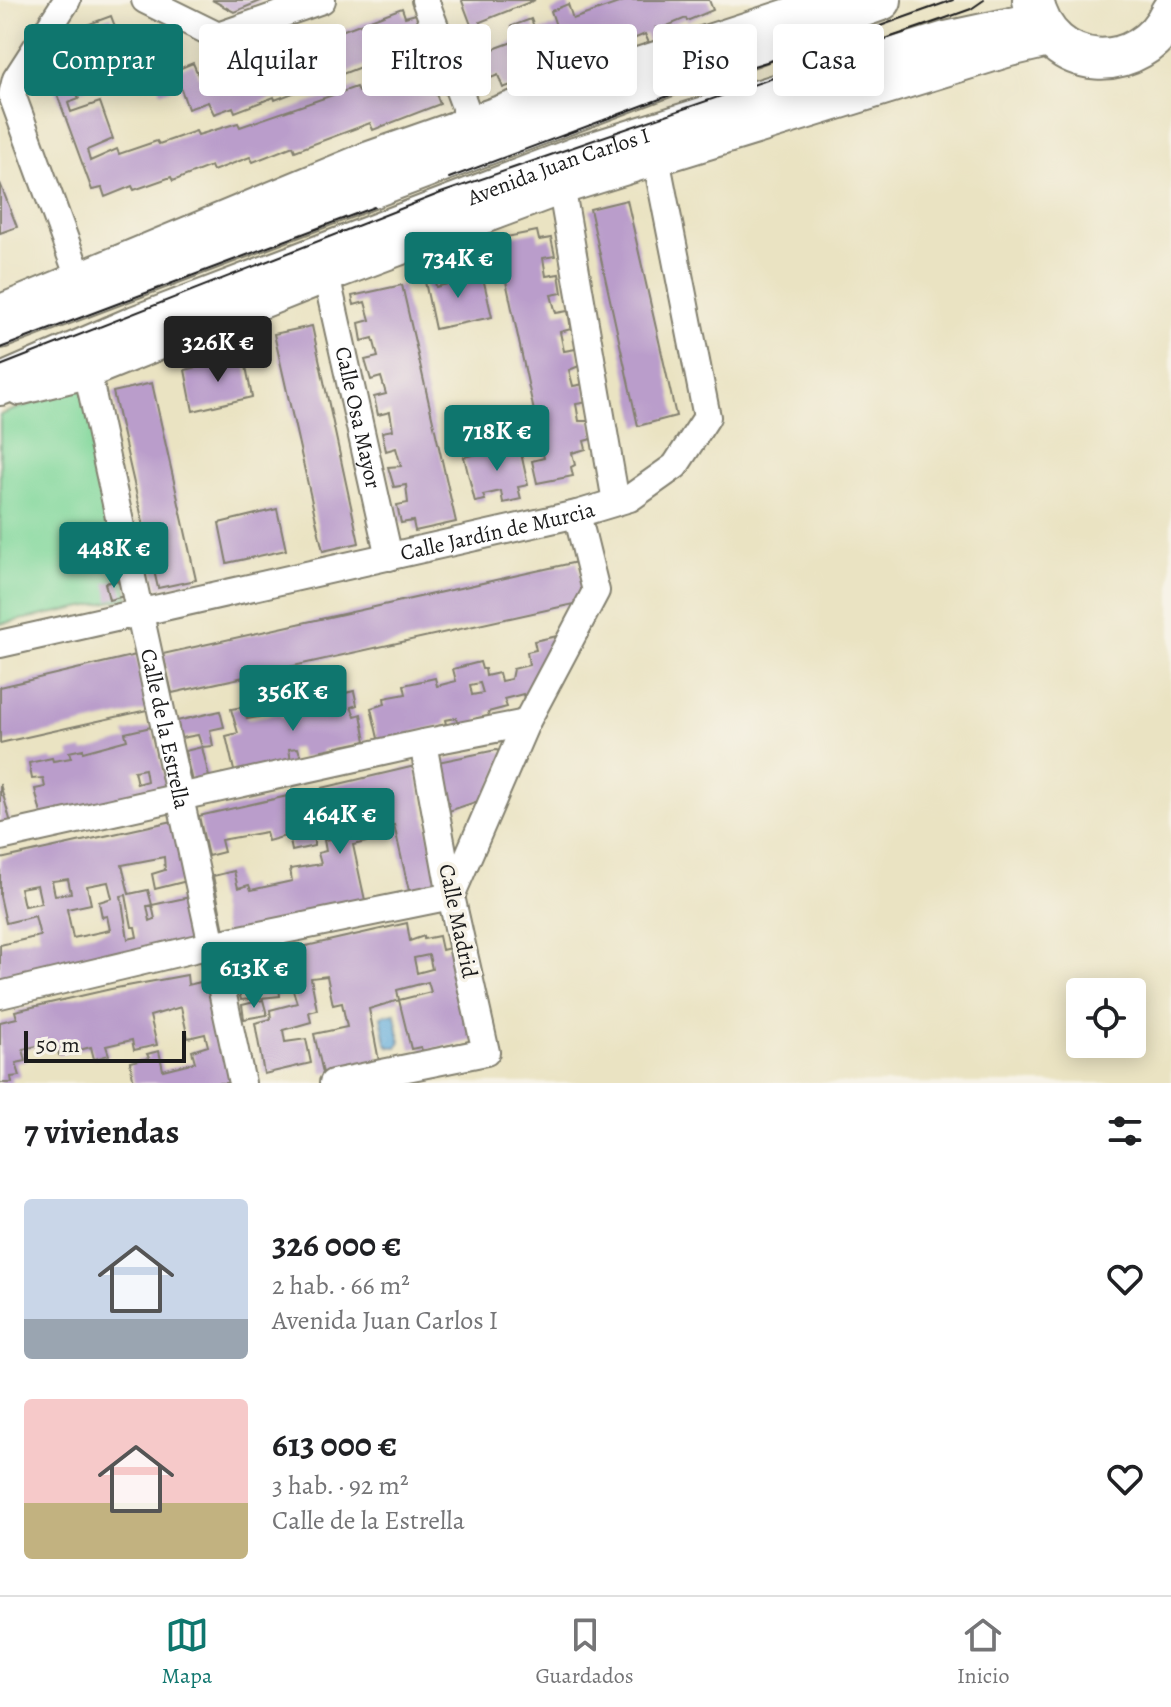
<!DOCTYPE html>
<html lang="es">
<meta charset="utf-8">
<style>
:root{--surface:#fff;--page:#f6f6f6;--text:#202124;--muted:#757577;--line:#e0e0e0;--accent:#0f766e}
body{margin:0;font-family:Alegreya,serif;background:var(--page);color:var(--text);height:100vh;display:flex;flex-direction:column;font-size:30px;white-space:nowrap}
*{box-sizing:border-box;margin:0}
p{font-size:26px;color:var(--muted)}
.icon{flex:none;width:44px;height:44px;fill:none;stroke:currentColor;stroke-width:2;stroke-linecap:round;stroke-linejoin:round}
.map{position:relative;height:1083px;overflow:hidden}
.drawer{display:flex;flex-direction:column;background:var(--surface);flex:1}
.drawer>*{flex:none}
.guide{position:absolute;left:24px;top:24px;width:1124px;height:72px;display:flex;gap:16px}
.buttons{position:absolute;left:1066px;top:978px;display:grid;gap:16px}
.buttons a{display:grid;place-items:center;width:80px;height:80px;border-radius:8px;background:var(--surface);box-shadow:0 4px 20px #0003;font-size:40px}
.scale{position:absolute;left:24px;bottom:20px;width:162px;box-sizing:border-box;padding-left:8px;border:4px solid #1c1c1c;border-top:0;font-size:22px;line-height:28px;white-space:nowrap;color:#1c1c1c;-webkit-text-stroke:6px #f7f3e8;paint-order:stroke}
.price{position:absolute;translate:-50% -68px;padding:0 18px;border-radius:8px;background:var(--accent);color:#fff;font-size:26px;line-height:52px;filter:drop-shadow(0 2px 4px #0008)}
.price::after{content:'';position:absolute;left:50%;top:48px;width:24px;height:18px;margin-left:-12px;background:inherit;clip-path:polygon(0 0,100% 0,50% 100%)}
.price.current{background:#222;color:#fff}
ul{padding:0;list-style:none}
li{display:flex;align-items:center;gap:24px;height:200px;padding:0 24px}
li span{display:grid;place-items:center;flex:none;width:224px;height:160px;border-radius:8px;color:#555}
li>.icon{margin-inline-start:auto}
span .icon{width:96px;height:96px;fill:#fffc;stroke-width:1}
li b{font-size:34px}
h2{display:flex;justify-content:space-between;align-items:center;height:96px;padding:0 24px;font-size:34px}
.pill{padding:0 28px;border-radius:8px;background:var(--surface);box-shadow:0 4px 20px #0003;font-size:28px;line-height:72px}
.pill.current{background:var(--accent);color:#fff}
.menu{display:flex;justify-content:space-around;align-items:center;height:112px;border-top:2px solid var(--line);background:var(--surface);font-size:22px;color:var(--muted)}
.menu a{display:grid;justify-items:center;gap:4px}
.menu .current{color:var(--accent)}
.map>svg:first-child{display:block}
</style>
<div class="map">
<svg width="1171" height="1083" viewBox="0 0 1171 1083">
<rect width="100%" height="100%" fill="#f7f3e8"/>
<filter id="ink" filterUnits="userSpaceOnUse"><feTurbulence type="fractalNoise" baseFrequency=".0125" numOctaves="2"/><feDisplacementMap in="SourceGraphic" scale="16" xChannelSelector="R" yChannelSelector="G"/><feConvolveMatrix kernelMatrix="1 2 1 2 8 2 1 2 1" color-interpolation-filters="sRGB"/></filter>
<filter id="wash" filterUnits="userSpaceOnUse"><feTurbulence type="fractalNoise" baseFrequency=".006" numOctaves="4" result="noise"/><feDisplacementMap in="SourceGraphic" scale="32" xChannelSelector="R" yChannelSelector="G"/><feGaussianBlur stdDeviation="1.8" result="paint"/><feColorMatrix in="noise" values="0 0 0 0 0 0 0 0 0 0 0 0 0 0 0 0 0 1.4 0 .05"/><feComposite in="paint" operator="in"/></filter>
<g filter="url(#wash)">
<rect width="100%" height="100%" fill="#eae3c2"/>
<!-- green -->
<path fill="#82d89c" stroke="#4f7a5c" stroke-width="2" d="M86,383l43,215 -129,26v-209z"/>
<!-- water -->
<path fill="#62acda" stroke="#3f647b" stroke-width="2" d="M395,1013l5,28 -3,6h-7l-4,-4 -5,-27z"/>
<g id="blocks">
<!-- building -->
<path fill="#ba9dcb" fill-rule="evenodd" d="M212,0h51l-29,12z
M463,0h72l-55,22 11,28 27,-10 -6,-14 19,-7 5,13 20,-6 -5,-15 17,-7 5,15 54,-19h82l4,10 -26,11 -1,-3 -26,11 -4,-1 5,10 -12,5 -4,-9 -19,8 1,4 -19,7 -1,-4 -104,39 -5,-13 -7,3 -29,-77z
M402,8l3,9 11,-3 30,76 -10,4 4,10 -67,26 -3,-7 -75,28 -2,-5 -40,16 -3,-5 -37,14 -2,-5 -38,15 -2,-4 -37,13 -2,-4 -27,11 -3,-9 -10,2 -41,-112 7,-2 -3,-10 8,-2 -4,-13 19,-7 -5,-14 38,-14 8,21 20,-6 8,22 19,-7 8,25 19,-8 7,16 20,-8 2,5zM407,49l9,23 -58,20 -2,-5 -116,40 -2,-4 -40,12 -2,-4 -37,13 -2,-3 -38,13 -2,-5 -27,12 -3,-11 26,-11 -13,-37 -29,10 -3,-9 11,-4 -3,-7 18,-6 -6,-16 37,-13 8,19 20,-6 8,22 19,-6 8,23 20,-7 6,12 19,-7 2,5 39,-15 1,3z
M0,183l17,44 -17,6z
M627,200l49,216 -38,10 -48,-217z
M537,231l2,9 12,-2 4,18 -12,2 3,18 13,-2 3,19 -11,2 5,18 12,-2 3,18 -11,3 4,19 12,-2 3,17 -10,4 4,16 11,-2 4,18 -12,2 3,17h12l4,17 -11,3 2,8 -14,4 3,12 -4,2 2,9 -36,7 -5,-22 12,-3 -47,-219z
M470,268l2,12 11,-2 9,39 -57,12 -11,-52 10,-2 2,12 19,-5 -2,-11z
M402,285l54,237 -41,9 -2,-10 -12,2 -4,-18 11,-2 -2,-18 -12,2 -6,-20 13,-1 -5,-18 -10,3 -4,-19 11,-2 -3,-18 -12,3 -4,-18 12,-3 -5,-17 -10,3 -6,-20 13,-3 -5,-19 -11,3 -3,-18 11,-3 -5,-18 -11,3 -2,-9z
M312,326l47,217 -36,8 -49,-217z
M244,356l8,41 -59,14 -8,-41z
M152,383l44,197 -38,8 -45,-196z
M519,444l9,41 -10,2 3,12 -18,4 -2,-12 -18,4 2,5 -10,2 -11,-45z
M277,509l9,41 -59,13 -8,-40z
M577,562l10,39 -415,92 -9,-39z
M119,580l5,16 -15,4 -4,-17z
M571,633l-46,70 -2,-9 -19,5 3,8 -19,5 1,4 -12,2 2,7 -20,4 -3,-11 -11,2 1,4 -32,8 -34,15 -9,-39 14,-4 -1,-6 22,-4 -2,-9 31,-7 2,8 19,-5 -3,-12 27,-7 2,7h3l1,7 13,-3 2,8 10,-2 2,-10 16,-4 -2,-13 9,-2 -2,-9zM480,683l3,10 -11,2 -2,-10z
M136,655l11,55 -147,33v-56z
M354,691l3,14 -6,2 4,9 6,-2 5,27 -44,9v4l-21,4 -3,-10 -9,1 3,18 -56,12 -10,-43 12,-3 -7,-24 13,-2 3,12 33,-6 1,4 15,-2 -4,-19 17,-4 2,9z
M220,711l4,16 -14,3 3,16 -11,1 -4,-12 -17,3 -4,-17z
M151,727l18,67 -126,28 -8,-33 10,-2 -2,-9 -11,1 -3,-16 23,-5 1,3 18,-3 -2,-6 14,-3v3l44,-12 -2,-7zM145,769l2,12 -10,3 -3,-13z
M202,747l9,38 -18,1 -8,-35z
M496,750l10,3 -19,45 -38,13 -11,-49z
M415,766l25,122 -30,7 -16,-70 -29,7 1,10 -13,3 13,60 -141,31 -12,-60 21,-5 4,17 11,-3 2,5 41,-9 -2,-12 31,-5 -3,-11 8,-2 -2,-11 8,-1 -10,-51z
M0,784l11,39 -11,3z
M314,790l10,45 -10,1v10l-22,5 -3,-16 -21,6 -2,-9 -45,8 3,12 -16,4 -9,-40z
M173,821l14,60 -32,8 -3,-15 13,-4 -1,-13 -42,8 7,29 19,-4 4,15 -5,1 3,15 5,-2 -3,-14 38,-8 11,47 -201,43v-42l40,-9 -5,-20 -29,7 -6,-27v-37zM68,879l3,14 -16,2 -3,-14zM108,882l4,16 -13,4 3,15 5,-1 3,14 -37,8 -6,-29 24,-5 -4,-18zM37,885l4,18 -17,3 -4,-18zM126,895l6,32h3l2,10 -9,2 -7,-43z
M407,923l3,18 14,-5v3l15,-3 3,14 12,-3 21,93 -53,11 -1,-4 -10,2 -12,-49 -30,9 10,52 -56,12 -9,-39 33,-7 -5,-24 -9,2 -6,-29 -16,2 6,32 -8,2 2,10 -28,8 2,12 21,-3 5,24 -47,11 -9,-51 16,-4 -1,-9 27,-7 -6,-19 -12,3 1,9 -39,4 -9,-37zM429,955l3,14 -15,4 -3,-15zM428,982l3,10 -32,8 -2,-10z
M187,975l1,10 21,-5 23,103h-98l-4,-21 19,-4 -2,-4 12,-3 4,19 32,-8 -3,-11 16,-5 -3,-12 -17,4 -7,-31 -31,9 7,29 -23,5 -2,-10 -26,6 3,9 -15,4 -3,-12 -32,8 -3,-13 -33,7 3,12 -10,2 4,13 -9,1 1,6h-12v-61l17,-4 -2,-7 96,-22z
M263,1000l4,15 -23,4 -2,-14z"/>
</g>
</g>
<g filter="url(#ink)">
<use href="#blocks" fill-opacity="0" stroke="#83806f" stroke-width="2"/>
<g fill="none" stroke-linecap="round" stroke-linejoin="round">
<defs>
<g id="street">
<path d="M67,0l-51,79 -4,16 66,180"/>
<path d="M145,0l73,36 104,-36"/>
<path d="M425,0l45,120"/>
<path d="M562,191l54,311"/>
<path id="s1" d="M327,279l62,278"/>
<path d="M5,306l358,-149 262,-92 200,-65"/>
<path id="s2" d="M88,375l154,708"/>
<path d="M19,392l69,-17 239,-96 235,-88 448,-138 47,-11"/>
<path id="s3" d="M0,644l577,-130 53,-16 45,-32 32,-49 -50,-254"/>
<path d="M0,837l423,-94 103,-20"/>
<path d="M0,995l211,-50 240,-49 75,-173 70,-132 -19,-77"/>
<path d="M333,1083l153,-31 -35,-156 -28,-153"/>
</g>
<g id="primary">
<path d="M1033,0c15,74 108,78 138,12"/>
<path d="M0,328l670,-253 211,-75"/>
<path id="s4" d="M0,385l136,-59 442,-169 368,-115 94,-20"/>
</g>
</defs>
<!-- street casing -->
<use href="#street" stroke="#83806f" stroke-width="30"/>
<!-- primary casing -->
<use href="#primary" stroke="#83806f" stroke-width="44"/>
<!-- street -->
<use href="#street" stroke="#fff" stroke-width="26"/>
<!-- primary -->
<use href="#primary" stroke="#fff" stroke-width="40"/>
<!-- tram -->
<path stroke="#1c1c1c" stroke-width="2" d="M449,178l275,-103 128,-39 101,-36
M0,348l374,-141
M0,366l441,-173 505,-175 25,-9 13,-9"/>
</g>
</g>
<g text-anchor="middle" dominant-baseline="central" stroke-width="7" stroke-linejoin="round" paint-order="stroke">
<!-- street labels -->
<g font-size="22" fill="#1c1c1c" stroke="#f7f3e8">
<text stroke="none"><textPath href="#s4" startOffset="600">Avenida Juan Carlos I</textPath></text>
<text stroke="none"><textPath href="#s1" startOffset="142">Calle Osa Mayor</textPath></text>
<text stroke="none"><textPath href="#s3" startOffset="510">Calle Jardín de Murcia</textPath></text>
<text stroke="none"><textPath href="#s2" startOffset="362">Calle de la Estrella</textPath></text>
<text transform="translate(458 921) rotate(78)">Calle Madrid</text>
</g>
</g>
</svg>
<div class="buttons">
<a><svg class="icon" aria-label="locate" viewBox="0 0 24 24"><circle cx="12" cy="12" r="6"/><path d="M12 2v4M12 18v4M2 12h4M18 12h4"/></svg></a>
</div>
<div class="scale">50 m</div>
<b class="price" style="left:458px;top:300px">734K €</b>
<b class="price current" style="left:218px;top:384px">326K €</b>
<b class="price" style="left:497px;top:473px">718K €</b>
<b class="price" style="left:114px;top:590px">448K €</b>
<b class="price" style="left:293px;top:733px">356K €</b>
<b class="price" style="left:340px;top:856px">464K €</b>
<b class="price" style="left:254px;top:1010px">613K €</b>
<div class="guide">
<a class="pill current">Comprar</a>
<a class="pill">Alquilar</a>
<a class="pill">Filtros</a>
<a class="pill">Nuevo</a>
<a class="pill">Piso</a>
<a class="pill">Casa</a>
</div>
</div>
<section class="drawer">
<h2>7 viviendas<svg class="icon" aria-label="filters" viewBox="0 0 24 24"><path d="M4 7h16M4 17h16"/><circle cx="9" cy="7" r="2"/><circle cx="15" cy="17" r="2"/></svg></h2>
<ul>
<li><span style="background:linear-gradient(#c9d6e8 75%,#9aa5b1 0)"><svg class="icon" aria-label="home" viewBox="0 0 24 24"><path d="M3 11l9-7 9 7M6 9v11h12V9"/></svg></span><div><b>326 000 €</b><p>2 hab. · 66 m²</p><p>Avenida Juan Carlos I</p></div><svg class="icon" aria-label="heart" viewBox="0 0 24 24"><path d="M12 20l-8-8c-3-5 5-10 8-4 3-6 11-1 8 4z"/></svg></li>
<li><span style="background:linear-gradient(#f6c9c9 65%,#c2b280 0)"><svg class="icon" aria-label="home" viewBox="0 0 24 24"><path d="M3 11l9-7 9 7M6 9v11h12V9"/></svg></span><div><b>613 000 €</b><p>3 hab. · 92 m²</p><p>Calle de la Estrella</p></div><svg class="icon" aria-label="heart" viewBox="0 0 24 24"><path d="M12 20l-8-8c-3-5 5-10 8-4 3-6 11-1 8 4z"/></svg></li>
</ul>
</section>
<nav class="menu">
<a class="current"><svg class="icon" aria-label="map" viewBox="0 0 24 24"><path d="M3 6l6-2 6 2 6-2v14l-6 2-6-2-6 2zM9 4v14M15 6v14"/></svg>Mapa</a>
<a><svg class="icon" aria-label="saved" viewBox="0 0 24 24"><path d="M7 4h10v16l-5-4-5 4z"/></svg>Guardados</a>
<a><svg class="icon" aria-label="home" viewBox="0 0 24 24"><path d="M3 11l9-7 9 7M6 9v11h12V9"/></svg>Inicio</a>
</nav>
